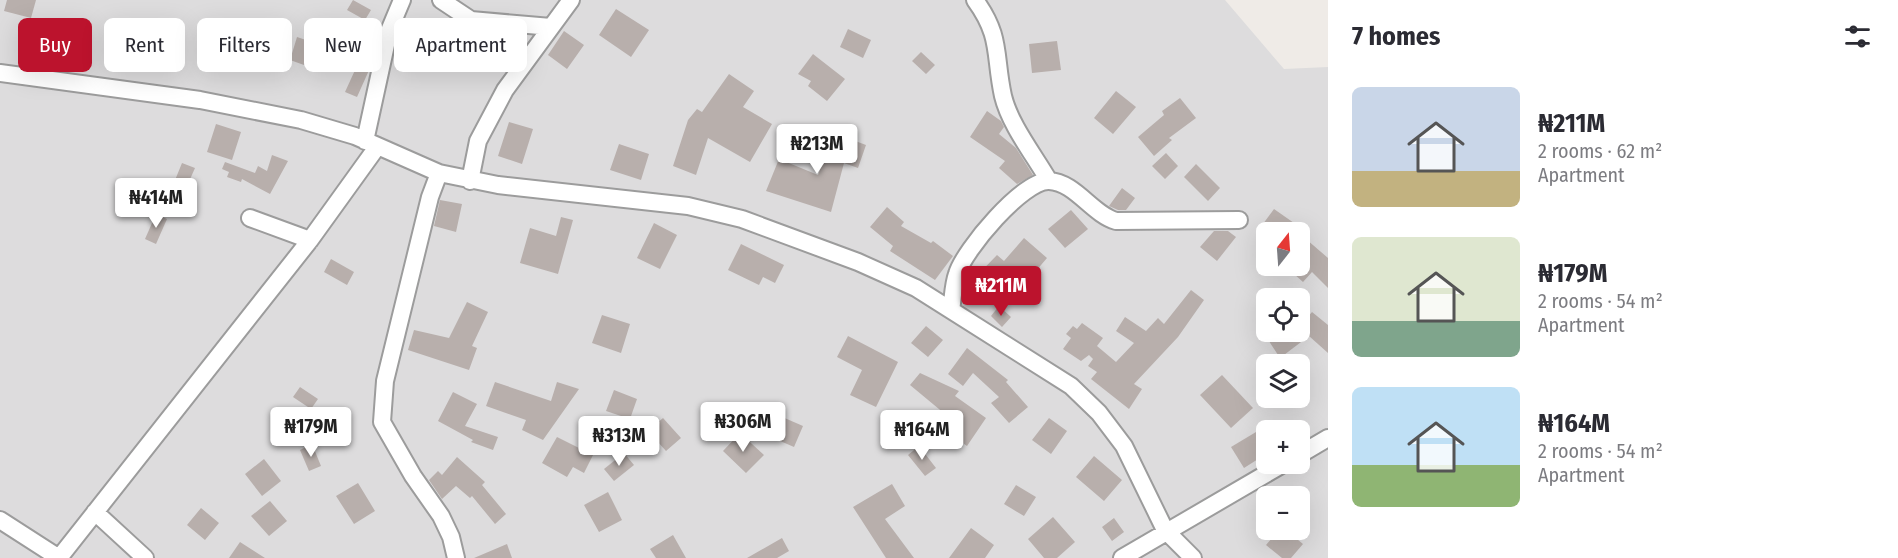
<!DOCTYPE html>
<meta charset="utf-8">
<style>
:root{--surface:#fff;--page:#f2f2f3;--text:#2b2b33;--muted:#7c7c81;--accent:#bc132d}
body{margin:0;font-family:"Fira Sans Condensed",sans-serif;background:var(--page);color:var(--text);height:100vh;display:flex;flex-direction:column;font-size:22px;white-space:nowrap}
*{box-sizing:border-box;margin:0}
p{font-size:20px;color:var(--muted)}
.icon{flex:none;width:33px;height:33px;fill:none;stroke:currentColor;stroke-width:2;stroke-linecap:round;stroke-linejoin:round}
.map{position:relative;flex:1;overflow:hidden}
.details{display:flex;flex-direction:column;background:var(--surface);width:570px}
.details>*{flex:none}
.guide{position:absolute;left:18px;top:18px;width:570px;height:54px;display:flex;gap:12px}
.needle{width:39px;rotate:17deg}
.buttons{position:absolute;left:1256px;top:222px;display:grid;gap:12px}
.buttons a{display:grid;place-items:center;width:54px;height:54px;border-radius:9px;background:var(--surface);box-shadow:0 6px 24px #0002;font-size:30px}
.price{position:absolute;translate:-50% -51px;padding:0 14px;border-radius:6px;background:#fff;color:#222;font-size:20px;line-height:39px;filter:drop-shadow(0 2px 3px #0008)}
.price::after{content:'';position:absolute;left:50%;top:36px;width:18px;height:14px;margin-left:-9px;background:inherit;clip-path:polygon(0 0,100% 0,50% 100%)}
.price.selected{background:var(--accent);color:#fff}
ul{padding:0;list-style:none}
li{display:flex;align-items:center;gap:18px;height:150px;padding:0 24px}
li span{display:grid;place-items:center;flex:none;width:168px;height:120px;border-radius:9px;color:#555}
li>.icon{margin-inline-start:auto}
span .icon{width:72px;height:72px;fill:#fffc;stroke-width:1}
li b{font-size:26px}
h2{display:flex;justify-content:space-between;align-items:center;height:72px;padding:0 24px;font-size:26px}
.chip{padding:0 21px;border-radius:9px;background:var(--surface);box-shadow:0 6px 24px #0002;font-size:21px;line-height:54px}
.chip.selected{background:var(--accent);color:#fff}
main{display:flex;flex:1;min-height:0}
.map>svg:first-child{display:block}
</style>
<main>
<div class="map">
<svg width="1328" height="558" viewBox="0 0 1328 558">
<rect width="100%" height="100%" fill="#efebe7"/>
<!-- residential -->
<path fill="#dddcdd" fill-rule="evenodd" d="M0,0h1225l59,69 44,-2v491h-1328zM1266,232h33v34h-33zM1266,298h33v34h-33zM1266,364h33v34h-33zM1266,430h33v34h-33zM1266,496h33v34h-33z"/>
<!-- building -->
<path fill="#b8afac" d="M7,0h29l-5,18 -27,-7z
M353,0l18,10 -6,10 -18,-10z
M616,9l33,21 -18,27 -32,-22z
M848,29l23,11 -8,18 -23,-11z
M564,31l20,14 -17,24 -19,-14z
M297,37l15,5 -8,23 -14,-5z
M1057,41l4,29 -29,3 -3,-29z
M366,46l8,4 -4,18 -13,29 -12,-5z
M921,52l14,13 -9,9 -14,-13z
M813,54l32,25 -18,22 -19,-15 3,-5 -13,-7z
M729,74l25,17 -11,16 29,17 -22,38 -42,-24 -12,37 -23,-9 15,-46 9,-11 5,3z
M1116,91l20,16 -23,27 -19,-16z
M1180,98l16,20 -27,20 3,2 -18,16 -16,-19 26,-22 -2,-4z
M987,111l14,10 3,6 -5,7 17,14 17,27 -16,9 -18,-16 6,-7 -35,-24z
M509,122l24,7 -11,35 -24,-8z
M216,124l25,8 -9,28 -25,-8z
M834,133l32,12 -8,23 -14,-5 -13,49 -65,-21 13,-32 39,16z
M619,144l30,10 -8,26 -31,-10z
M1166,153l12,13 -13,13 -13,-13z
M272,155l16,6 -18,33 -28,-15 -1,3 -14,-5 2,-5 -7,-3 3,-7 30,11 3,-7 9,5z
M182,163l13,5 -12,27 -12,-5z
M1196,164l24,24 -12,13 -24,-24z
M1122,188l13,10 -9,12h-8l-9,-4z
M440,200l22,4 -6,28 -22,-6z
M887,207l17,15 -3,4 30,17 2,-2 20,15 -18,24 -45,-29 3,-5 -23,-19z
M1274,209l20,14 -6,9h-31z
M1071,210l17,19 -23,19 -17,-19z
M156,214l11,5 -11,25 -11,-5z
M561,217l12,3 -15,54 -38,-11 10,-35 26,8z
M654,223l23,12 -17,34 -23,-11z
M1214,231h14l8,6 -19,24 -17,-14z
M1299,233l29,25v30l-16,-16 -9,10 -18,-16h14z
M1024,238l23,20 -23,27 -20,-16 -29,33 -11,-13 33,-34 7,6z
M741,244l43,21 -9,18 -12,-6 -4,8 -31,-15z
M331,259l23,13 -7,13 -23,-13z
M1191,290l13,10 -26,37 -44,47 8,5 -13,20 -38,-30 6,-7 -9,-6 5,-7 -4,-4 -8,6 -18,-12 8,-11 -5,-4 7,-8 4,3 5,-6 21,15 -6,8 19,16 18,-19 -18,-12 9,-14 21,14 12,-13 6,6z
M467,302l21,10 -16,34 5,2 -8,22 -61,-20 6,-20 35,8z
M999,306l12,11 -9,10 -11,-11z
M1312,312l16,13v28l-19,-17 -29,22 -17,-26h36v-5z
M602,315l28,9 -9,29 -29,-10z
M926,326l17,14 -15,17 -17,-14z
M848,336l50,26 -22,45 -26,-12 12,-25 -25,-13z
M967,348l41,32 -2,2 22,25 -19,16 -18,-20 8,-6 -26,-24 -10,13 -15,-12z
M920,373l39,18 -4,5 31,22 -19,28 -23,-16 7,-11 -41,-34z
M1222,375l31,33 -22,20 -31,-33z
M495,382l56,19 6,-19 22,7 -36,51 -21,-10 4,-10 -40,-14z
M300,387l18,12 -7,10 -18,-12z
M614,390l23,9 -7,20 -24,-8z
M453,392l24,12 -12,22 33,11 -5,13 -22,-8 2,-2 -35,-19z
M773,413l30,13 -9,21 -30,-13z
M663,418l18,20 -15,13 -18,-20z
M1049,418l18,13 -16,23 -19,-14z
M1266,426v28l-22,14 -13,-21z
M740,433l24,22 -18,18 -23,-22z
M557,437l36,18 -9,18 -11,-6 -6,10 -25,-14z
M312,444l9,22 -12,5 -9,-21z
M919,446l17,22 -11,8 -17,-21z
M624,453l10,12 -20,16 -10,-12z
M1094,456l28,24 -18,21 -28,-24z
M457,457l28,25 -3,3 24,29 -11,10 -23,-28 -2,2 -14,-12 -14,13 -13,-19 9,-9 4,4z
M264,459l17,22 -19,15 -17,-22z
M358,483l17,28 -21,13 -18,-28z
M892,484l13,22 -20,13 29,39h-28l-33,-51z
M1016,485l20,12 -12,19 -20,-12z
M608,492l14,28 -23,12 -15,-27z
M270,501l17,20 -18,15 -18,-20z
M201,508l18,15 -14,17 -18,-15z
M1053,517l22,25 -18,16h-13l-16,-19z
M1114,518l10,14 -12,9 -10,-14z
M971,528l23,17 -9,13h-36z
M1279,530h7l17,14 -12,14h-9l-16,-13z
M673,535l13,23h-30l-6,-9z
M782,538l7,13 -12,7h-30z
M240,542l25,16h-36z
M507,544l5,14h-38z"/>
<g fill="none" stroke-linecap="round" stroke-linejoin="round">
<defs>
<path id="minor" d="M441,0l30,20 80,7
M975,0c27,37 19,55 28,96 7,29 31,59 46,85
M0,73l200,27 101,20 54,16 84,37 59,12 190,21 54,13 116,43 58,26 155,98 28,27 25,33 41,84 28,28
M365,141l24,-110 13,-31
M439,173l-9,24 -45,184 -3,41 31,54 28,40 10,21 5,21
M470,181l8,-40 27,-51 66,-90
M250,218l60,22
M951,310c2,-11 2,-25 6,-36 7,-24 66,-94 92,-93 26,1 43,33 67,40l123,-1
M1299,455l29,-17
M95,512l50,46
M0,520l59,38
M59,558l251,-318 67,-93
M1122,558l161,-94"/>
</defs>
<!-- minor casing -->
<use href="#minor" stroke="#9c9c9c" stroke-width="20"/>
<!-- minor -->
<use href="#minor" stroke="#fff" stroke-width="16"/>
</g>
</svg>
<div class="buttons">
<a><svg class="needle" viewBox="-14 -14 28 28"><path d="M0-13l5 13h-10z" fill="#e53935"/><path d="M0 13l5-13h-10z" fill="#7c7c81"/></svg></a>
<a><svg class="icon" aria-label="locate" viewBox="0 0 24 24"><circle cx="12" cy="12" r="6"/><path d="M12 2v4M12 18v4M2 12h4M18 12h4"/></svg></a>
<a><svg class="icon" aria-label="layers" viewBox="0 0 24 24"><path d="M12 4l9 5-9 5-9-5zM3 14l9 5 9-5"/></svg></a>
<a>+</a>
<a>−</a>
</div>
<b class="price" style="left:817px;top:175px">₦213M</b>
<b class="price" style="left:156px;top:229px">₦414M</b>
<b class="price selected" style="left:1001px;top:317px">₦211M</b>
<b class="price" style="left:743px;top:453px">₦306M</b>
<b class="price" style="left:311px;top:458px">₦179M</b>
<b class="price" style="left:922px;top:461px">₦164M</b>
<b class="price" style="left:619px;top:467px">₦313M</b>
<div class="guide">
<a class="chip selected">Buy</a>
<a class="chip">Rent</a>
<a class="chip">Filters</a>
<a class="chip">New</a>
<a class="chip">Apartment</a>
</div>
</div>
<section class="details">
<h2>7 homes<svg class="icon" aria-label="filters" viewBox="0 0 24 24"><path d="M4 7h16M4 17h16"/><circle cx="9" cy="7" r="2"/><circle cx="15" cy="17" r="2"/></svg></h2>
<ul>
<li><span style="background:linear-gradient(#c9d6e8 70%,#c2b280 0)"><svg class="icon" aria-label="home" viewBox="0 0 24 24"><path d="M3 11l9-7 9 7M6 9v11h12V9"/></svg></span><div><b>₦211M</b><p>2 rooms · 62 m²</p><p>Apartment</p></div></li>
<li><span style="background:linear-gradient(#dfe7d0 70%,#7fa58c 0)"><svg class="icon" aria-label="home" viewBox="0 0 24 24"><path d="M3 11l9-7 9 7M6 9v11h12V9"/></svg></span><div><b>₦179M</b><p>2 rooms · 54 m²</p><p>Apartment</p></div></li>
<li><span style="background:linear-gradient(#bfe0f5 65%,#8fb573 0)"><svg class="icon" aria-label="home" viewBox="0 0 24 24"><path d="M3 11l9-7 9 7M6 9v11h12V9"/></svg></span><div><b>₦164M</b><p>2 rooms · 54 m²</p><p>Apartment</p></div></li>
</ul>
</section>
</main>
